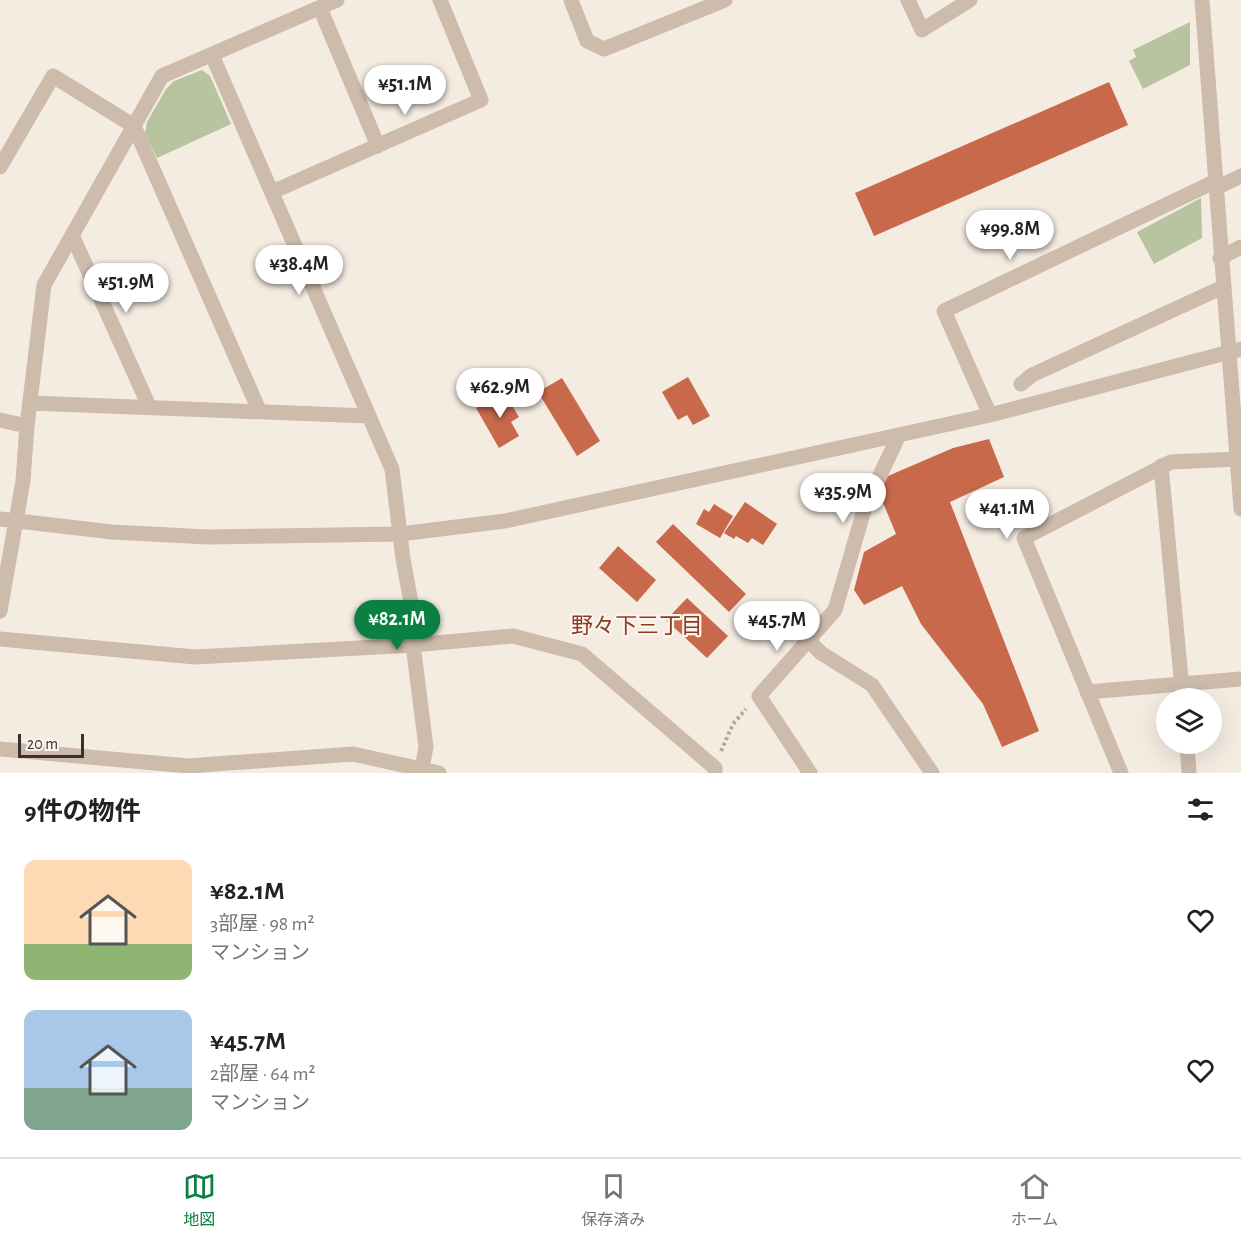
<!DOCTYPE html>
<html lang="ja">
<meta charset="utf-8">
<style>
:root{--surface:#fff;--page:#f6f6f6;--text:#222;--muted:#767676;--line:#e0e0e0;--accent:#0b8043}
body{margin:0;font-family:"Alegreya Sans","Noto Sans JP",sans-serif;background:var(--page);color:var(--text);height:100vh;display:flex;flex-direction:column;font-size:22px;white-space:nowrap}
*{box-sizing:border-box;margin:0}
p{font-size:20px;color:var(--muted)}
.icon{flex:none;width:33px;height:33px;fill:none;stroke:currentColor;stroke-width:2;stroke-linecap:round;stroke-linejoin:round}
.map{position:relative;height:773px;overflow:hidden}
.side{display:flex;flex-direction:column;background:var(--surface);flex:1}
.side>*{flex:none}
.controls{position:absolute;left:1156px;top:688px;display:grid;gap:12px}
.controls a{display:grid;place-items:center;width:66px;height:66px;border-radius:50%;background:var(--surface);box-shadow:0 6px 24px #0002;font-size:30px}
.scale{position:absolute;left:18px;bottom:15px;width:66px;box-sizing:border-box;padding-left:6px;border:3px solid #3b302b;border-top:0;font-size:16px;line-height:21px;white-space:nowrap;color:#3b302b;-webkit-text-stroke:4px #fbf5ee;paint-order:stroke}
.price{position:absolute;translate:-50% -51px;padding:0 14px;border-radius:21px;background:#fff;color:#222;font-size:20px;line-height:39px;filter:drop-shadow(0 2px 3px #0008)}
.price::after{content:'';position:absolute;left:50%;top:36px;width:18px;height:14px;margin-left:-9px;background:inherit;clip-path:polygon(0 0,100% 0,50% 100%)}
.price.on{background:var(--accent);color:#fff}
ul{padding:0;list-style:none}
li{display:flex;align-items:center;gap:18px;height:150px;padding:0 24px}
li span{display:grid;place-items:center;flex:none;width:168px;height:120px;border-radius:12px;color:#555}
li>.icon{margin-inline-start:auto}
span .icon{width:72px;height:72px;fill:#fffc;stroke-width:1}
li b{font-size:26px}
h2{display:flex;justify-content:space-between;align-items:center;height:72px;padding:0 24px;font-size:26px}
.tab-bar{display:flex;justify-content:space-around;align-items:center;height:84px;border-top:2px solid var(--line);background:var(--surface);font-size:16px;color:var(--muted)}
.tab-bar a{display:grid;justify-items:center;gap:3px}
.tab-bar .on{color:var(--accent)}
.map>svg:first-child{display:block}
</style>
<div class="map">
<svg width="1241" height="773" viewBox="0 0 1241 773">
<rect width="100%" height="100%" fill="#f4ebe1"/>
<!-- green -->
<path fill="#b8c4a0" d="M1190,22v43l-47,24 -14,-28 7,-4 -3,-7z
M202,70l8,6 21,48 -74,34 -12,-25 2,-11 19,-33 8,-8z
M1201,198l1,40 -48,26 -17,-32z"/>
<!-- building -->
<path fill="#c8694b" d="M1109,82l19,43 -254,111 -19,-43z
M688,377l22,39 -17,9 -6,-10 -9,5 -16,-28z
M562,378l38,63 -23,15 -39,-64z
M504,392l15,25 -8,5 8,14 -20,12 -23,-40z
M989,439l15,38 -54,25 89,229 -37,16 -19,-43 -62,-80 -19,-38 -38,19 -10,-15 10,-38 32,-18 -17,-41 9,-17 65,-28z
M745,502l32,22 -14,21 -11,-7 -4,5 -12,-7 -2,3 -10,-6z
M714,504l19,12 -13,22 -24,-14 8,-15 5,3z
M673,524l73,70 -17,18 -73,-70z
M618,546l38,34 -19,22 -38,-34z
M687,598l41,38 -21,22 -41,-38z"/>
<g fill="none" stroke-linecap="round" stroke-linejoin="round">
<!-- path -->
<path stroke="#b9a596" stroke-width="4" stroke-dasharray="3 3" stroke-linecap="butt" d="M721,751l12,-27 13,-15"/>
<!-- minor -->
<path stroke="#cdbbac" stroke-width="15" d="M571,0l16,41 17,8 121,-49
M908,0l14,30 48,-30
M1202,0l39,509
M320,8l58,138
M212,55l180,414 11,90 12,65 -2,21 13,102 -4,22
M0,167l53,-91 81,50 125,284
M1216,188l25,-12
M272,192l209,-92 -41,-100
M72,235l77,171
M1220,258l21,-11
M1021,384l11,-9 191,-88
M30,403l339,13
M990,415l-46,-104 272,-130
M0,420l27,6
M1161,466l22,233
M0,519l112,13 96,5 192,-3 105,-13 485,-106 251,-66
M0,611l23,-130 4,-55 17,-141 118,-209 175,-76
M0,639l195,18 218,-12 100,-9 69,18 133,114v5
M809,641l12,12 51,32 60,88
M1087,692l154,-13
M1187,744l2,29
M0,749l188,17 165,-12 86,19
M810,773l-51,-77 76,-86 30,-103 34,-72
M1121,773l-97,-235 147,-76 66,-3"/>
</g>
<g text-anchor="middle" dominant-baseline="central" stroke-width="4.5" stroke-linejoin="round" paint-order="stroke">
<!-- neighbourhood labels -->
<g font-size="22" fill="#8c3b22" stroke="#fbf5ee">
<text x="637" y="626">野々下三丁目</text>
</g>
</g>
</svg>
<div class="controls">
<a><svg class="icon" aria-label="layers" viewBox="0 0 24 24"><path d="M12 4l9 5-9 5-9-5zM3 14l9 5 9-5"/></svg></a>
</div>
<div class="scale">20 m</div>
<b class="price" style="left:405px;top:116px">¥51.1M</b>
<b class="price" style="left:1010px;top:261px">¥99.8M</b>
<b class="price" style="left:299px;top:296px">¥38.4M</b>
<b class="price" style="left:126px;top:314px">¥51.9M</b>
<b class="price" style="left:500px;top:419px">¥62.9M</b>
<b class="price" style="left:843px;top:524px">¥35.9M</b>
<b class="price" style="left:1007px;top:540px">¥41.1M</b>
<b class="price on" style="left:397px;top:651px">¥82.1M</b>
<b class="price" style="left:777px;top:652px">¥45.7M</b>
</div>
<section class="side">
<h2>9件の物件<svg class="icon" aria-label="filters" viewBox="0 0 24 24"><path d="M4 7h16M4 17h16"/><circle cx="9" cy="7" r="2"/><circle cx="15" cy="17" r="2"/></svg></h2>
<ul>
<li><span style="background:linear-gradient(#ffd9b3 70%,#8fb573 0)"><svg class="icon" aria-label="home" viewBox="0 0 24 24"><path d="M3 11l9-7 9 7M6 9v11h12V9"/></svg></span><div><b>¥82.1M</b><p>3部屋 · 98 m²</p><p>マンション</p></div><svg class="icon" aria-label="heart" viewBox="0 0 24 24"><path d="M12 20l-8-8c-3-5 5-10 8-4 3-6 11-1 8 4z"/></svg></li>
<li><span style="background:linear-gradient(#a9c7e8 65%,#7fa58c 0)"><svg class="icon" aria-label="home" viewBox="0 0 24 24"><path d="M3 11l9-7 9 7M6 9v11h12V9"/></svg></span><div><b>¥45.7M</b><p>2部屋 · 64 m²</p><p>マンション</p></div><svg class="icon" aria-label="heart" viewBox="0 0 24 24"><path d="M12 20l-8-8c-3-5 5-10 8-4 3-6 11-1 8 4z"/></svg></li>
</ul>
</section>
<nav class="tab-bar">
<a class="on"><svg class="icon" aria-label="map" viewBox="0 0 24 24"><path d="M3 6l6-2 6 2 6-2v14l-6 2-6-2-6 2zM9 4v14M15 6v14"/></svg>地図</a>
<a><svg class="icon" aria-label="saved" viewBox="0 0 24 24"><path d="M7 4h10v16l-5-4-5 4z"/></svg>保存済み</a>
<a><svg class="icon" aria-label="home" viewBox="0 0 24 24"><path d="M3 11l9-7 9 7M6 9v11h12V9"/></svg>ホーム</a>
</nav>
